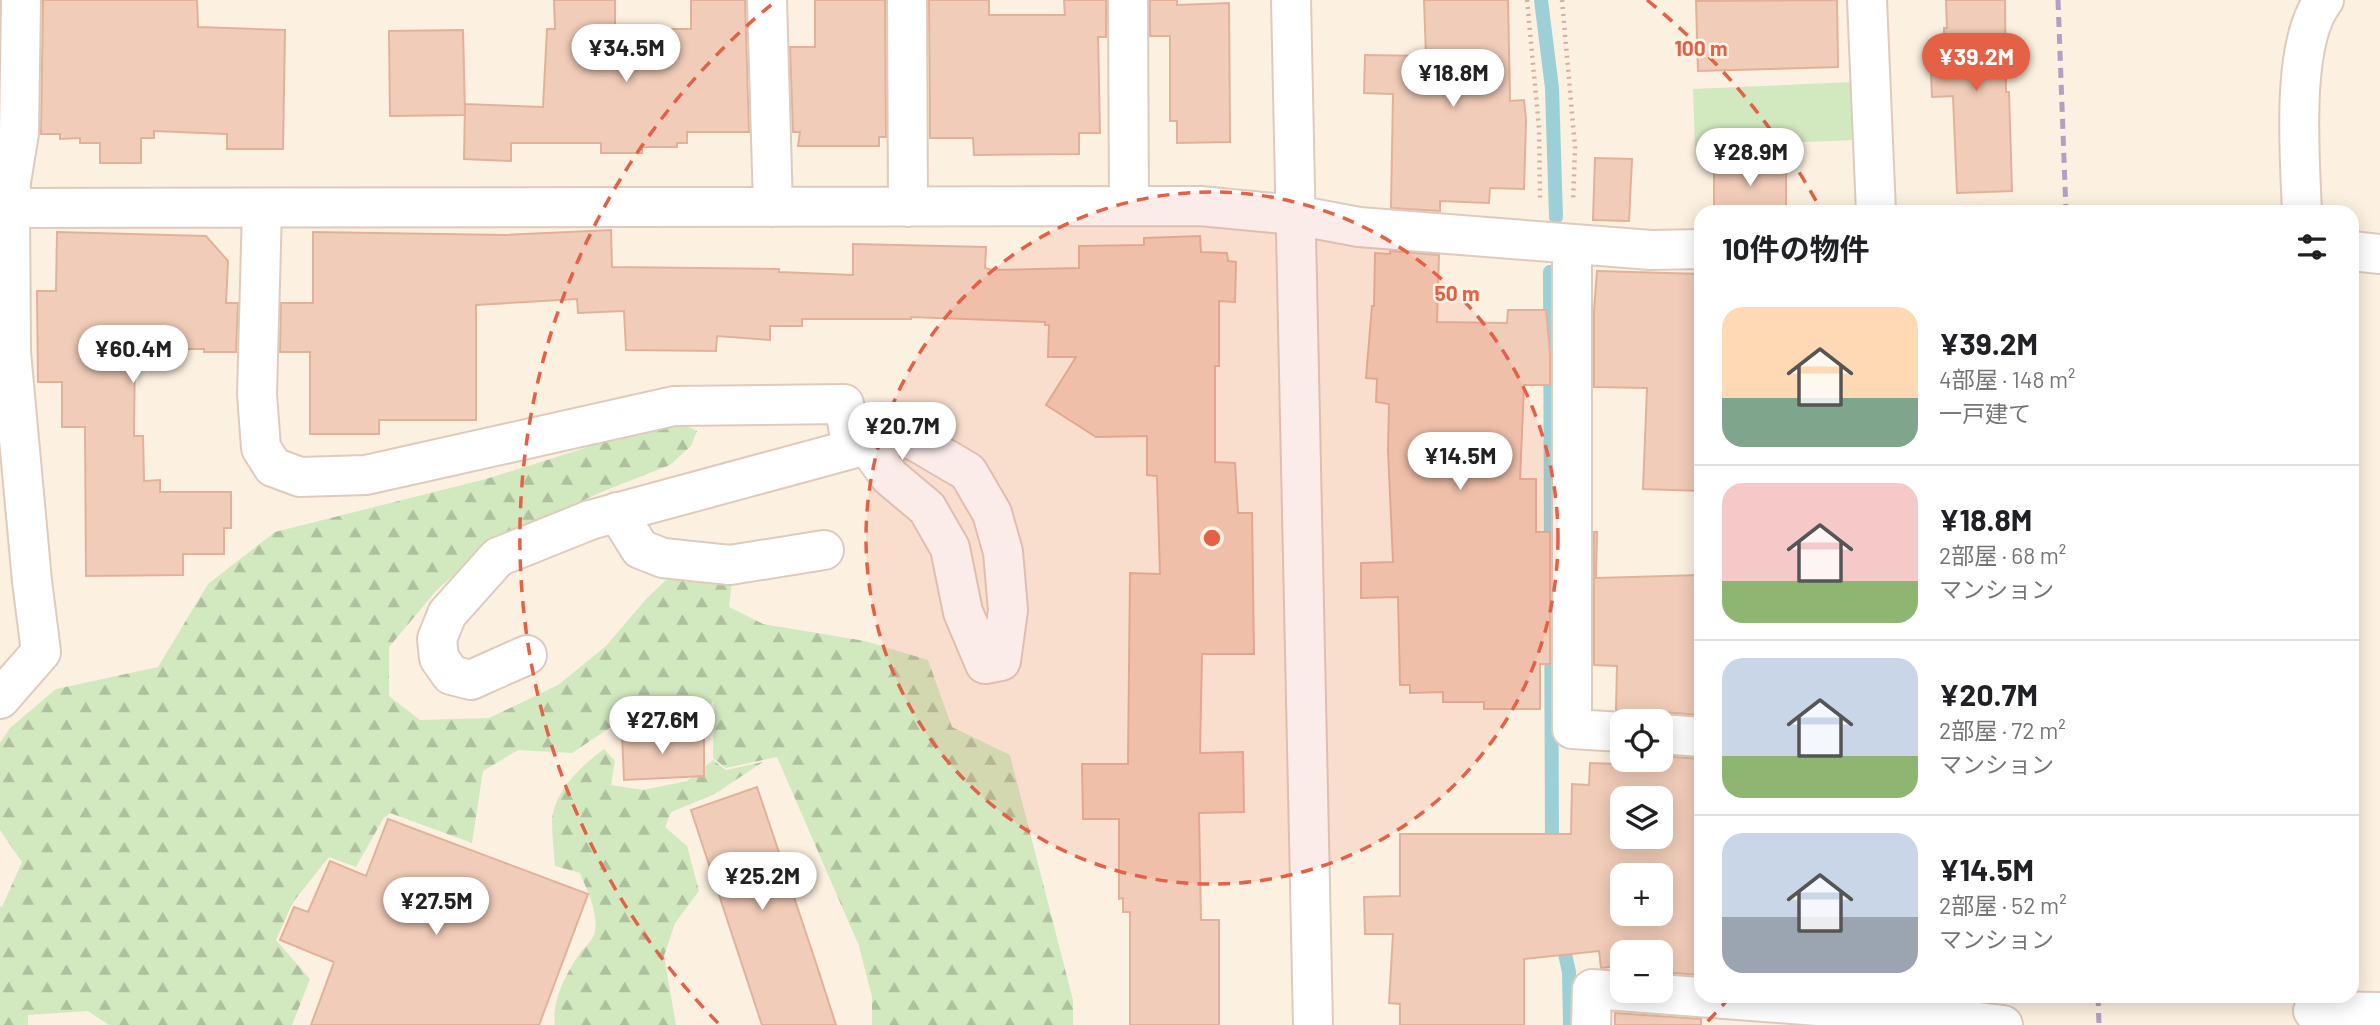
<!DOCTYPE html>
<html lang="ja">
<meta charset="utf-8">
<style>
:root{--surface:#fff;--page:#f6f6f6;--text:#202124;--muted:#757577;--line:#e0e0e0;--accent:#e56146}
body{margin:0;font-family:Barlow,"Noto Sans JP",sans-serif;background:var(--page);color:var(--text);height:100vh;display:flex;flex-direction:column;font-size:26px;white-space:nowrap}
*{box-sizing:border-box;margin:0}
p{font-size:23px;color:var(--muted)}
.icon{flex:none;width:38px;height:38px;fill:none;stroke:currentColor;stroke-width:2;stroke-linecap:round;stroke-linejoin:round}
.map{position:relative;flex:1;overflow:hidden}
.side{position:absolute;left:1694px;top:205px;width:665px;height:798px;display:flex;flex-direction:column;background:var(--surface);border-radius:21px;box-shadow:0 4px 18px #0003}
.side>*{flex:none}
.buttons{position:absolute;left:1610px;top:709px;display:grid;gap:14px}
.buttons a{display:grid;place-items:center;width:63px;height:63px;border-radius:14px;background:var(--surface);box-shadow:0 4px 18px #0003;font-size:35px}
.price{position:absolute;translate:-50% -60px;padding:0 16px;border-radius:24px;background:#fff;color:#222;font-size:23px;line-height:46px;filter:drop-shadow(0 2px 4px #0008)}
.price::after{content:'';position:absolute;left:50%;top:42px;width:21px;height:16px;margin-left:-10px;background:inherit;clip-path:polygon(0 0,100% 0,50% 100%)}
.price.on{background:var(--accent);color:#fff}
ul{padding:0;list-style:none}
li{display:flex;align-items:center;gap:21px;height:175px;padding:0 28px}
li+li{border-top:2px solid var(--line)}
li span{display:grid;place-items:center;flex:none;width:196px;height:140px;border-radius:21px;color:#555}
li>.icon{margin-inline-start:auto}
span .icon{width:84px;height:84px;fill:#fffc;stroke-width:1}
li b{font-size:30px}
h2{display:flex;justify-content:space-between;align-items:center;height:84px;padding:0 28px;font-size:30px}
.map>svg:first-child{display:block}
</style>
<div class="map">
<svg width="2380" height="1025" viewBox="0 0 2380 1025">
<defs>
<pattern id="forest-firs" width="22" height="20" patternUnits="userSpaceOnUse" patternTransform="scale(1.75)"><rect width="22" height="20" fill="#d2e9c0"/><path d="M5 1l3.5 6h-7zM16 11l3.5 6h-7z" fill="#afc09e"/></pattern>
</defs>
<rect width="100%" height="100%" fill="#fcf0e0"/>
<!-- forest -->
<path fill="url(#forest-firs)" d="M677,421l20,10 -6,15 -21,19 -66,26 -113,50 -55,50 -47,56v49l31,24 69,-2 69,-33 48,-39 41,-48 36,-34 49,16 -3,27 34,17 102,17 63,19 24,67 58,28 63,245v25h-201v-28l-13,-51 -82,-189 -51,11 -13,-10 1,-58 -13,17 -25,7 -62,1 -42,28 -54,-3 -35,21 -11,72 -82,-30 -7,6 -27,48 -27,-10 -36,45 -17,38 34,39 -18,46h-183l-21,-14 -60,4v10h-28v-119l2,1 20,-45 -22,-32v-87l10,-15 46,-39 102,-22 50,-83 67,-52 211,-53 96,-30 63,-25z
M604,749l11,12 -4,24 32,5 44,-9 26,-21 13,10 37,-8 -50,33 -42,17 -6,15 22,19 12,45 -24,32 -11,33 12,69h-121c-4,-24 12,-53 25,-72 5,-6 14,-14 15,-22 3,-21 -8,-40 -15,-58l-25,-7c-1,-14 -3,-29 -3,-44 1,-30 29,-56 52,-73z"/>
<!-- green -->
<path fill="#d2e9c0" d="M1852,82l1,58 -158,7 -2,-58z"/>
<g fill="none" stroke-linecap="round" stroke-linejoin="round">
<!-- stream -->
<path stroke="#9cd0d6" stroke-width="14" d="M1541,0l11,88 4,129
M1550,272l2,578
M1561,936l8,36 1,53"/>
</g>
<!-- building -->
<path fill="#f1ccb8" stroke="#e3b199" stroke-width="2" fill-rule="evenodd" d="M43,0h154l1,27 87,3 -2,119h-56v-15l-73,-3v7h-13v25h-41v-20h-20v-5l-20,1v-5h-19z
M554,0h61v29h76v-29h54l4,132h-62v11h-10v4h-35v6h-41v-10h-90v18l-47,-2 1,-55 78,3 4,-78h8z
M815,0h70l1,137h-7v9h-81l2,-14h-7l-3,-85h25z
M929,0h60v15h76l-1,-15h42v37h-8l2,96h-21v21l-105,1 -1,-17h-43z
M1150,0h27v5l52,-2 1,139 -53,1v-22h-7v-85h-20z
M1424,0h84l2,101 14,-1 2,20 -2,69 -34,-1 -1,15 -49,-2v10l-49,-3 2,-114 -29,-1 1,-38 61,1z
M1837,0l1,67 -140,4 -2,-70z
M1946,0h59l1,92h3l3,99 -55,2 -4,-97 -21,1 -2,-50 14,-2v-17h3z
M463,30l2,85 -75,1 -1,-85z
M1595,158l37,1 -3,62 -36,-1z
M1714,164h72v48l-72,-1z
M611,230l1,37 167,2v3l74,3v-31l133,3 -1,21 7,2 87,-2v-22l65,-1v-7l56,-2 1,16 26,1 1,8 8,1 -1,40 -16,-1v65h-4v96l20,1 3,50h14l2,141h-52l-2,99 43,-1 1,60 -45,1 2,107h18v105h-89v-113h-7v-14l-4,1v-80h-36l-1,-55h46l2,-191 30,1 -3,-98 -10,-1v-39l-51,1 -50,-32 30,-48h-28l1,-32h-4v-3l-134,-5v2h-109v7h-32v14l-53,-4 -1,15 -90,-1 -2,-39 -46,2 -1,-14 -101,6v115h-97v14h-69v-82h-30l1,-49h32v-71l192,3z
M57,232l149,4 22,25 -2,42h12l-2,49h-32v-3h-69l-1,87h9l1,45 16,-1v12h71v36h-7v26h-41v21l-97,1 -1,-149h-23v-45h-24l-1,-91h19z
M1390,251l49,4 -2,67 70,1 1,-13h38l4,43v32h-26l-4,94h16v53h14v132h-10v45h-56v-7h-41v-10l-33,1v-8h-10l-2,-88 -37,1v-35l32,-1 -5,-112 1,-46 -13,-2 1,-23 -11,-1 6,-72h2l1,-53 15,1z
M1597,271l104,3v217l-58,-2 4,-101 -53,-1v-77z
M1594,532h3l-1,46 105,-3v140l-39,-3 -10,2 -11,7 -8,-8 -17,-3 1,-44 -23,-1z
M666,732v4l38,1v39l-80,4 -2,-46z
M1616,754h6v6h39v-4l40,3v216l-40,-3v-20h-39v17h-6v-3l-15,2 -2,-17 -75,8v66h-124v-21l-11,-1 4,-69h-28l-1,-37 36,-1v-62h171l1,-50 17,1 1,-22 26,1zM1622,798h39v38h-39zM1622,875h39v39h-39z
M757,787l57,170 22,68h-74l-71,-215z
M388,819l200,75 -49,131h-228l23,-63 -54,-22 14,-33 14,5 22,-51 36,15z
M1615,1013l86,6v6h-86z"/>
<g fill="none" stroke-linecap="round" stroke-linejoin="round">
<defs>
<path id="minor" d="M767,0l6,207
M907,0l1,207
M1128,0l1,206
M1291,0l22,1025
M1867,0l9,212
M0,208l1200,-2 95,9 64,12 292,23 50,-1
M262,208l-5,186 4,54 12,19 27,10 66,-2 308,-69 170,-2 8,45 -262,71 -92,37 -51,57 -10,25 2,19 12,17 20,5 56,-25
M2302,212c-2,-54 -12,-169 22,-212
M1572,244v485l50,3
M2352,251l28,3
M848,425h24l45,17 51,30 24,41 11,39 5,58 -7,51 -16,3 -22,-52 -13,-64 -23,-40 -37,-31 -16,-22 -2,-30
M617,512l23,37 23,9 67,7 94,-15
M0,699l41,-47 -9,-71 -21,-229 -1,-144 1,-26 8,-49 2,-133
M1661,734l40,3
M2313,1011l67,1
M1591,1025l1,-36 305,23 106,13"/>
</defs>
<!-- minor casing -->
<use href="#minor" stroke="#dfcbbd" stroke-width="42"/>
<!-- path -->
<path stroke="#d5af9c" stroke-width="4.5" stroke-dasharray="2 5" stroke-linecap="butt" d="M1527,0l12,128 1,70
M1562,0l13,147 -2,55"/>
<!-- minor -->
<use href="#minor" stroke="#fff" stroke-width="38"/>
<!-- rail -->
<path stroke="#b1a0c4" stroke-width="5" stroke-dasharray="10 7" stroke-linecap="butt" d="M2058,0l8,212
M2098,996l1,29"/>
</g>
<!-- distance rings -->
<circle cx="1212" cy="538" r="346" fill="#e56146" fill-opacity=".12"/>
<g fill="none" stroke="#e56146" stroke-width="3.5" stroke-dasharray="12 9">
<circle cx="1212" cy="538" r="346"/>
<path d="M1730 997A692 692 0 0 1 1706 1023M718 1023A692 692 0 0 1 777 0M1647 0A692 692 0 0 1 1820 208"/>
</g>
<circle cx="1212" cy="538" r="10" fill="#e56146" stroke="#fff4e6" stroke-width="3.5"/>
<g font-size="21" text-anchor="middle" font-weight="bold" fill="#e56146" stroke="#fff4e6" stroke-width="5" stroke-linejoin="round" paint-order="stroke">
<text x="1701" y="56">100 m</text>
<text x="1457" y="301">50 m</text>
</g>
</svg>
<div class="buttons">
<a><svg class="icon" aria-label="locate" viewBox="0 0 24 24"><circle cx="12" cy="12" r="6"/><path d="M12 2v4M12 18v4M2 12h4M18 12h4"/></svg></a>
<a><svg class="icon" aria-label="layers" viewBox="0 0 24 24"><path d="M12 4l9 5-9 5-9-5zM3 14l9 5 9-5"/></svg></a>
<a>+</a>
<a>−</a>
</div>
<b class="price" style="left:626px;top:84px">¥34.5M</b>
<b class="price on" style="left:1976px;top:93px">¥39.2M</b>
<b class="price" style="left:1453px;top:109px">¥18.8M</b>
<b class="price" style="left:1750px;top:188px">¥28.9M</b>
<b class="price" style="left:133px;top:385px">¥60.4M</b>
<b class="price" style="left:902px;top:462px">¥20.7M</b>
<b class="price" style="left:1460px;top:492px">¥14.5M</b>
<b class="price" style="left:662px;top:756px">¥27.6M</b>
<b class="price" style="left:762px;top:912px">¥25.2M</b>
<b class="price" style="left:436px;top:937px">¥27.5M</b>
<section class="side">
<h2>10件の物件<svg class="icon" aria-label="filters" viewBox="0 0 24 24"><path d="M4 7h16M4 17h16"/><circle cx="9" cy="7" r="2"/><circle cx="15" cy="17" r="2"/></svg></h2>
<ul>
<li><span style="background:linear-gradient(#ffd9b3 65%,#7fa58c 0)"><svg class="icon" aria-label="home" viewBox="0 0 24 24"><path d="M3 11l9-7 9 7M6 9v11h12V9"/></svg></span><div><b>¥39.2M</b><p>4部屋 · 148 m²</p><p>一戸建て</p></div></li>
<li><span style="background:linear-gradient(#f6c9c9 70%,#8fb573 0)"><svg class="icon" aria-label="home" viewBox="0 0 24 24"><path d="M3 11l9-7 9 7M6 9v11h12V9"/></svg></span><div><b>¥18.8M</b><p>2部屋 · 68 m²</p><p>マンション</p></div></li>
<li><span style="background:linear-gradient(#c9d6e8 70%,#8fb573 0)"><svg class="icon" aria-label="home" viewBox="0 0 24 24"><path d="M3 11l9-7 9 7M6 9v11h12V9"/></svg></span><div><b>¥20.7M</b><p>2部屋 · 72 m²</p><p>マンション</p></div></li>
<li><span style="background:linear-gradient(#c9d6e8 60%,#9aa5b1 0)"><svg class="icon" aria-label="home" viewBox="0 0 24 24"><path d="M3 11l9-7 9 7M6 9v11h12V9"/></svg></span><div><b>¥14.5M</b><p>2部屋 · 52 m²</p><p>マンション</p></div></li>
</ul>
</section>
</div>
